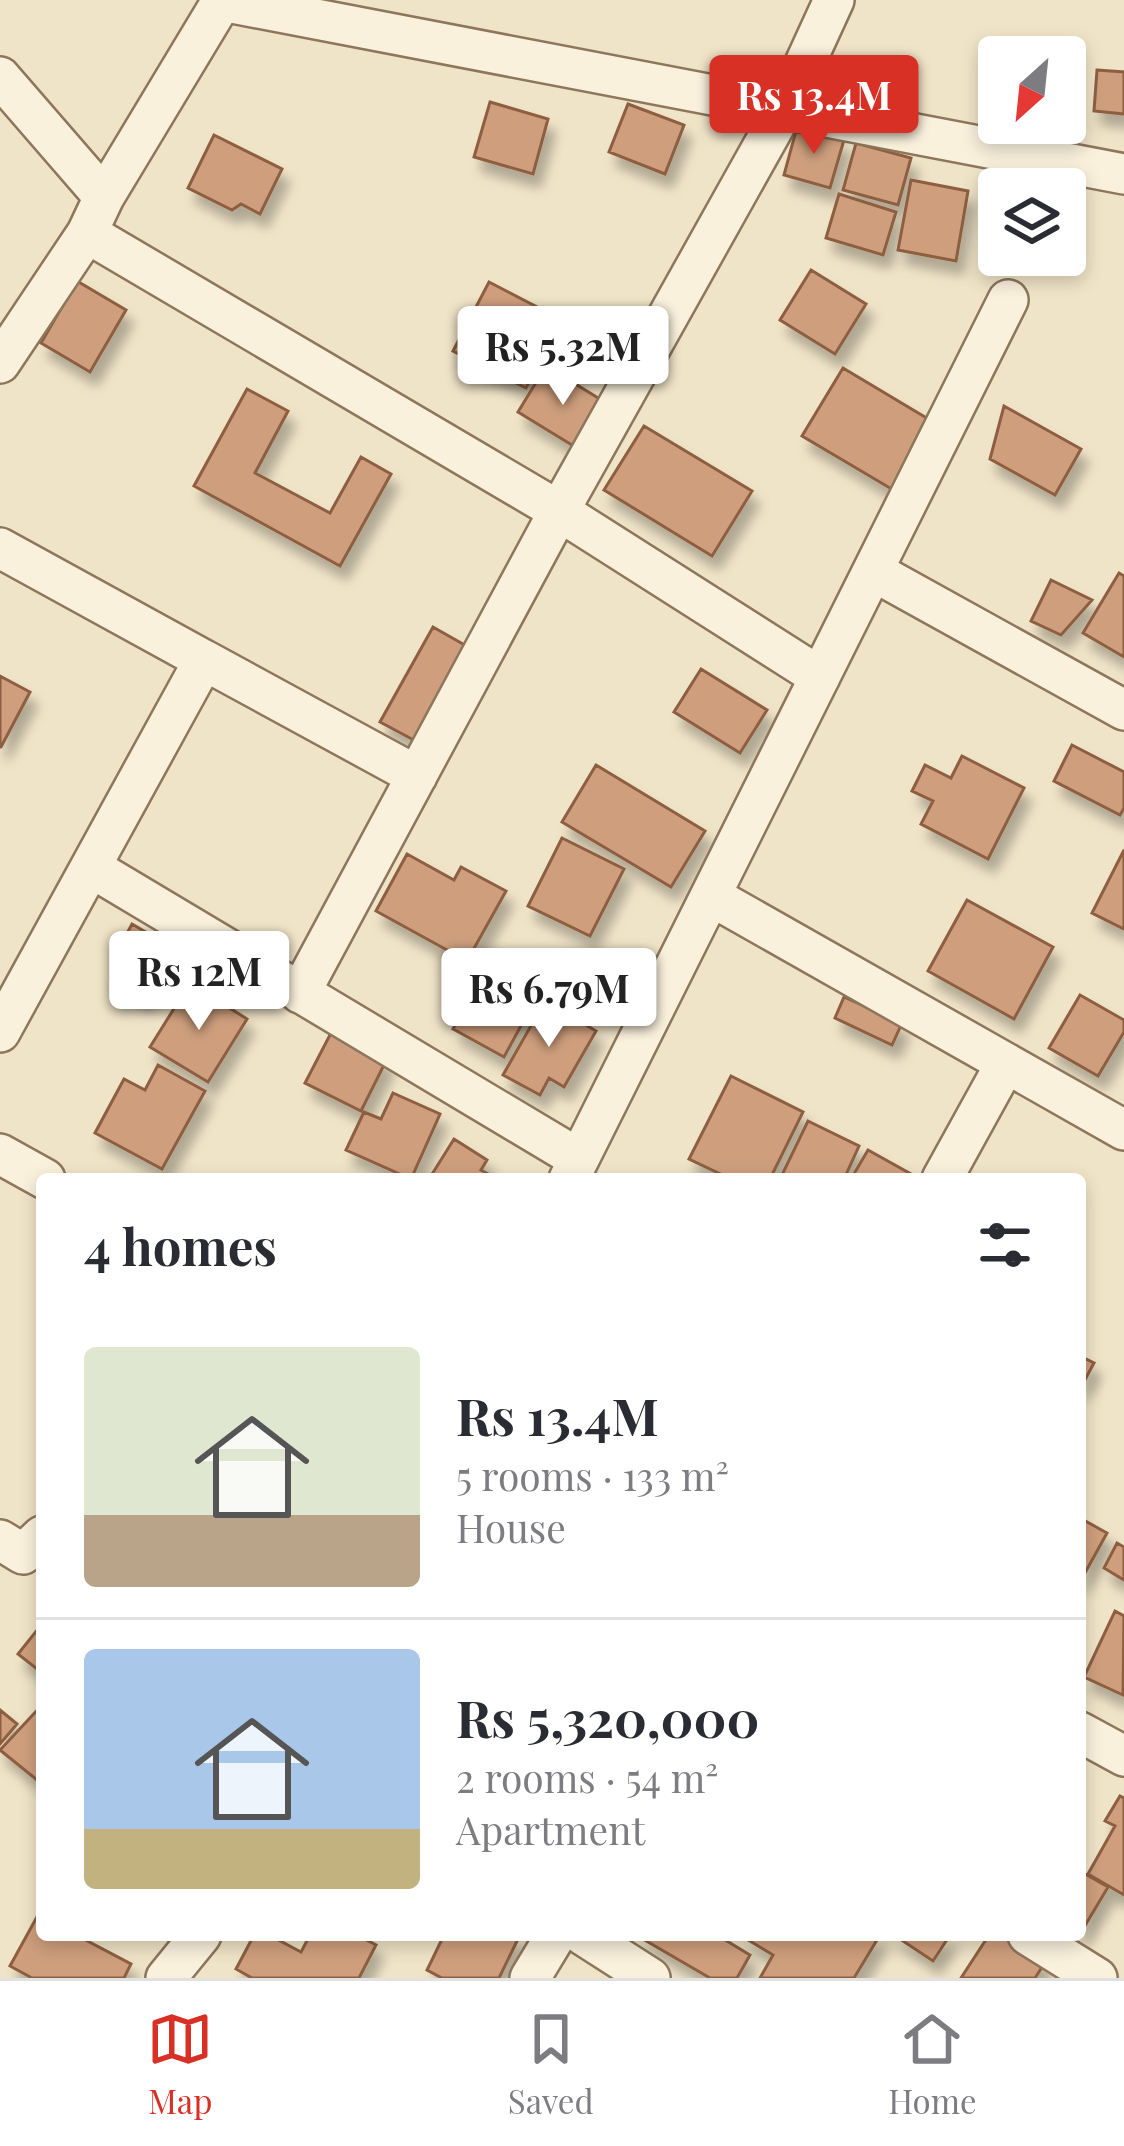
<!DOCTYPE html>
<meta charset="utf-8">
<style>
:root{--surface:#fff;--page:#f2f2f3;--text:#2b2b33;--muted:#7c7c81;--line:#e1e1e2;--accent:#d93025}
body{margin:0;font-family:"Playfair Display",serif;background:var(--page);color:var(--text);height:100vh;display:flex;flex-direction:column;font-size:45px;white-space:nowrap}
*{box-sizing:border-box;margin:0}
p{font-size:39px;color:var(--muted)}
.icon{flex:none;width:66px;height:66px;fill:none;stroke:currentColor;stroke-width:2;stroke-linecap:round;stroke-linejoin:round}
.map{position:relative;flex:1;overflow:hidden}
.panel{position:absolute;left:36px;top:1173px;width:1050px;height:768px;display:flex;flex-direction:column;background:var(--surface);border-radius:12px;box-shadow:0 6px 18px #0003}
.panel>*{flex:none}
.needle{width:78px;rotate:207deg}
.buttons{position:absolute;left:978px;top:36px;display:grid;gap:24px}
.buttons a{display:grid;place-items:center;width:108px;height:108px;border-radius:12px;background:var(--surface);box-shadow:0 6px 18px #0003;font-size:60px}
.price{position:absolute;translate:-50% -102px;padding:0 27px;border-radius:12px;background:#fff;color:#222;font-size:39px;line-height:78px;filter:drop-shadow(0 3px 6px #0008)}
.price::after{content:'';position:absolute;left:50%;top:72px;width:36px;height:27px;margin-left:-18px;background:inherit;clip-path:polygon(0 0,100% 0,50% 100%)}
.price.selected{background:var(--accent);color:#fff}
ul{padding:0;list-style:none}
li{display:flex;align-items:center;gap:36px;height:300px;padding:0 48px}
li+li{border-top:3px solid var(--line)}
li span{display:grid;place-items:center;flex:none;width:336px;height:240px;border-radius:12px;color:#555}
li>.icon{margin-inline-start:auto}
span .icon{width:144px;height:144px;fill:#fffc;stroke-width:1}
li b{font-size:51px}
h2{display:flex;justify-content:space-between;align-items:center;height:144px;padding:0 48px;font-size:51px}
.tabs{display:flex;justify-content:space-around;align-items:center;height:168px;border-top:3px solid var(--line);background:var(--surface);font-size:33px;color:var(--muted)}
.tabs a{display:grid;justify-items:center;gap:6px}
.tabs .selected{color:var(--accent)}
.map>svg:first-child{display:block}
</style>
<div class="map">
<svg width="1124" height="1978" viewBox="0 0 1124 1978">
<defs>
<filter id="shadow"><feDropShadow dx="7" dy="13" stdDeviation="6" flood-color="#0004"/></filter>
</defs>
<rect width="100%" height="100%" fill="#f0e4c8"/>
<!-- building -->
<path fill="#cf9f7d" stroke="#8d5f41" stroke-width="3" filter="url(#shadow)" d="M1097,70l27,2v42l-30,-3z
M490,102l58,17 -15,55 -59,-17z
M628,104l56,21 -19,49 -56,-22z
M797,127l47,13 -14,48 -46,-13z
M214,135l68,34 -22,45 -19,-10 -9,6 -44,-22z
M856,143l55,15 -13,47 -55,-15z
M911,180l57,11 -12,70 -58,-11z
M839,194l57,18 -13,43 -57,-17z
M811,270l55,34 -31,50 -55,-34z
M77,281l49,29 -36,62 -49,-29z
M489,282l73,38 -36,68 -73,-37z
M546,366l62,38 -28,46 -62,-38z
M843,368l92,55 -40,68 -93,-55z
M247,389l41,22 -33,62 75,40 31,-56 30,17 -51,92 -146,-80z
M1004,406l77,43 -26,46 -65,-36z
M644,426l108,65 -40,65 -108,-66z
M1119,573l5,3v81l-41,-24z
M1051,580l41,20 -31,35 -30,-14z
M433,627l44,25 -52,94 -45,-24z
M701,669l66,41 -27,43 -66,-41z
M0,676l30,16 -29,55h-1z
M1072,745l52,27v36l-4,7 -66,-34z
M962,756l62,32 -36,71 -67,-35 12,-23 -21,-10 13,-26 26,13z
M596,765l109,66 -34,56 -109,-65z
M562,838l62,31 -34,67 -62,-30z
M1124,850v79l-32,-16z
M407,854l47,26 7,-13 45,24 -39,70 -91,-50z
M967,900l86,47 -39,72 -86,-48z
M132,924l41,24 -29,49 -33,-19 14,-24 -7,-4z
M484,972l51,28 -31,57 -51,-28z
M190,983l57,36 -39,63 -58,-35z
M1080,995l44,25v12l-26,44 -49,-28z
M844,997l58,26 -10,22 -57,-27z
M545,1001l51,30 -32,56 -15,-9 -9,17 -37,-20z
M332,1031l55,28 -26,52 -56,-28z
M158,1065l47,26 -43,78 -67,-36 29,-54 21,11z
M731,1076l72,36 -33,67h-39l-42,-20z
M393,1093l47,21 -29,65 -65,-29 18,-38 17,7z
M808,1121l51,25 -15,33h-64z
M454,1139l33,21 -6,10 16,9h-68z
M868,1150l52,29h-69z
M1080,1356l14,7 -14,26z
M1080,1518l27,15 -27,49z
M1117,1543l7,4v33l-20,-12z
M1115,1611l9,5 -1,79 -39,-18z
M42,1624v49l-24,-19z
M42,1705v79l-42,-34z
M0,1710l17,14 -17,20z
M1120,1796l4,2v97l-36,-21 27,-48 -10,-5z
M1080,1871l28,16 -28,47z
M38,1915l4,2v18h34l55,29 -7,14h-92l-22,-12z
M254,1935h15l32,17 9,-17h47l19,10 -17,33h-107l-16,-9z
M444,1935h76l-21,43h-57l-15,-8z
M636,1935h81l33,20 -13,23h-27z
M740,1935h140l-26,43h-94l13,-23z
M894,1935h56l-17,26z
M989,1935h16l41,26 -11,17h-74z"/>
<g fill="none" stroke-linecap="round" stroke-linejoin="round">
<defs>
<path id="street" d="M0,77l104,120
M87,233l472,278 261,166
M0,363l87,-130 17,-36 118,-196 902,173
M0,548l204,112 -204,372
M873,571l251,139
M204,660l213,116
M92,868l487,291
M711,896l413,234
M300,993l259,-482 226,-404 49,-107
M0,1154l45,25
M569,1179l439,-879
M942,1179l64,-116
M0,1540l23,14 19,-18
M1080,1732l44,24
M583,1935l67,43
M1028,1935l69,43
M166,1978l35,-43
M530,1978l26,-43"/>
</defs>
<!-- street casing -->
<use href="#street" stroke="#8d765c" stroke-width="44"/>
<!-- street -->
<use href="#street" stroke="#faf1dc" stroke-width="39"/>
</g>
</svg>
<div class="buttons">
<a><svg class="needle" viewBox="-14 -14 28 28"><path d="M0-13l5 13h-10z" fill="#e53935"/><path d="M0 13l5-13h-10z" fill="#7c7c81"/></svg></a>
<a><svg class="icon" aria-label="layers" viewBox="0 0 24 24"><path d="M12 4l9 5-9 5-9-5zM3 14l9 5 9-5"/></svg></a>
</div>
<b class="price selected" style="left:814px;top:157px">Rs 13.4M</b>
<b class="price" style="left:563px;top:408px">Rs 5.32M</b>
<b class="price" style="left:199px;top:1033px">Rs 12M</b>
<b class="price" style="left:549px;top:1050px">Rs 6.79M</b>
<section class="panel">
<h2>4 homes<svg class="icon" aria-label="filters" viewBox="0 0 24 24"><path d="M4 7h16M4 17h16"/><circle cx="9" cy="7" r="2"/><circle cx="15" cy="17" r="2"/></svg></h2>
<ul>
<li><span style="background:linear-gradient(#dfe7d0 70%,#b9a48a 0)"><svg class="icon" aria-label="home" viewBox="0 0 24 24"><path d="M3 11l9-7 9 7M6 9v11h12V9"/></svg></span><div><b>Rs 13.4M</b><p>5 rooms · 133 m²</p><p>House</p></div></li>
<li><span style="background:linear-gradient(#a9c7e8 75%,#c2b280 0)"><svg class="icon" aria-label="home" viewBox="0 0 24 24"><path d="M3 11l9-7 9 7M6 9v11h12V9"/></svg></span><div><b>Rs 5,320,000</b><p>2 rooms · 54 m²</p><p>Apartment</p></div></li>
</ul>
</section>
</div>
<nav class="tabs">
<a class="selected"><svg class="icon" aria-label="map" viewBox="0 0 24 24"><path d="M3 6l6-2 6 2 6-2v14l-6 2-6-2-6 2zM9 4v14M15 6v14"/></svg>Map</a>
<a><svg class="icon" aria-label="saved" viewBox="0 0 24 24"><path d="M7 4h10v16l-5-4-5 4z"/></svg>Saved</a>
<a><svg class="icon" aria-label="home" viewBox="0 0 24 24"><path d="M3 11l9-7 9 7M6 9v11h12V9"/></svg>Home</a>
</nav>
